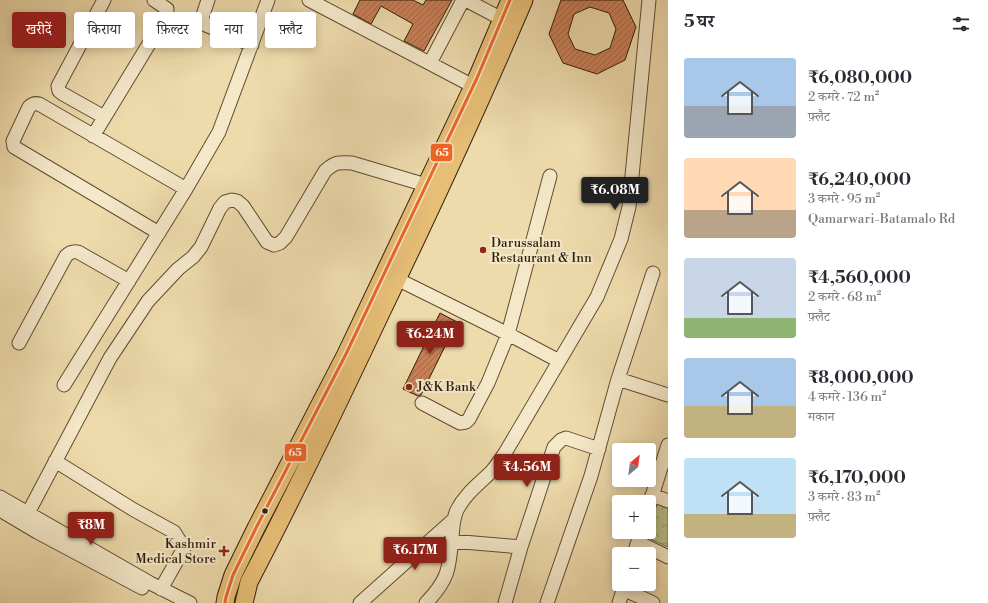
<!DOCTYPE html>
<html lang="hi">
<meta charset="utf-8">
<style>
:root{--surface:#fff;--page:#f7f7f7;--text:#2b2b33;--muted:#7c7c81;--accent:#8f2418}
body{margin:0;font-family:"Libre Bodoni","Noto Serif Devanagari",serif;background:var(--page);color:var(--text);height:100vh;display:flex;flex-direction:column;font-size:15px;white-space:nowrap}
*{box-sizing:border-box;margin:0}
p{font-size:13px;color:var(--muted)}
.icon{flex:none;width:22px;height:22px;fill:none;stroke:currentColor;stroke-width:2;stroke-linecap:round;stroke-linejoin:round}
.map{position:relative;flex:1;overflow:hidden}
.details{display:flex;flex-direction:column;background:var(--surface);width:320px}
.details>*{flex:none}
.hud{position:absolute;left:12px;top:12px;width:380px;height:36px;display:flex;gap:8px}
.needle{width:26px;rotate:29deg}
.tools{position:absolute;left:612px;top:443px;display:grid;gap:8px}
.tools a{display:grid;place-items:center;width:44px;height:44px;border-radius:4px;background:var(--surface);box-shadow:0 2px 10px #0003;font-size:20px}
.price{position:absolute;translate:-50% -34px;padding:0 9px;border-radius:4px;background:var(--accent);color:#fff;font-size:13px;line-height:26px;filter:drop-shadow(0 1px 2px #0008)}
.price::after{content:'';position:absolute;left:50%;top:24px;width:12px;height:9px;margin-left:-6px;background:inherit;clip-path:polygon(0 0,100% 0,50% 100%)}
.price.selected{background:#222;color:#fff}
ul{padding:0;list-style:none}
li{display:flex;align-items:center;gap:12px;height:100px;padding:0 16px}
li span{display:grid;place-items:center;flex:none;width:112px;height:80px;border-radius:4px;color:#555}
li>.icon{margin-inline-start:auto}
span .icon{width:48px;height:48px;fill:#fffc;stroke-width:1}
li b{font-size:17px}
h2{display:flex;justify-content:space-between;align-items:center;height:48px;padding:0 16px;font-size:17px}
.chip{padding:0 14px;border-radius:4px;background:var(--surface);box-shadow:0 2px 10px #0003;font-size:14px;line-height:36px}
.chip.selected{background:var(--accent);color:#fff}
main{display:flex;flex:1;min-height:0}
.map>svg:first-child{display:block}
</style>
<main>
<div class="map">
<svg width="668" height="603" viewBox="0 0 668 603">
<defs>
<pattern id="park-crowns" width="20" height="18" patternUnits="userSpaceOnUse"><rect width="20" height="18" fill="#b8c08a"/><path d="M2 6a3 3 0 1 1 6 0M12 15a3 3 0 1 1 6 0" fill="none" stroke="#969b6f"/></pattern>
<pattern id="building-hatch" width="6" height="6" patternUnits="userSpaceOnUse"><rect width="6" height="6" fill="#c7805a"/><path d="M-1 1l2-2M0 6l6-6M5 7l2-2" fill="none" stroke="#a26849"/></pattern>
</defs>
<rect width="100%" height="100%" fill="#eedbac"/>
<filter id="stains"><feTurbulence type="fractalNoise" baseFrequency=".005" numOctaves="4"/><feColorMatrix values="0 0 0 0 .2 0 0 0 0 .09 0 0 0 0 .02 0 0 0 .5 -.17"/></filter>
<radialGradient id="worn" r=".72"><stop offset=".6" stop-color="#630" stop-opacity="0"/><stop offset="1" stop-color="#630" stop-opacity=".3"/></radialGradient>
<!-- park -->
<path fill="url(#park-crowns)" stroke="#746e4a" d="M652,495l16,6v46l-28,-13 1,-2h8v-26z"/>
<!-- building -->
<path fill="url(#building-hatch)" stroke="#311d0b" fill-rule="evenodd" d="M360,0h53l10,5 3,-5h26l-28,51 -20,-10 9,-17 -32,-18 -10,18 -18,-10z
M561,0h62l13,27 -11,33 -28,14 -34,-11 -14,-29zM590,7l19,6 7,16 -6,19 -15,7 -20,-6 -7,-15 6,-20z
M440,313l17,9 -36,73 -3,1 -15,-7z"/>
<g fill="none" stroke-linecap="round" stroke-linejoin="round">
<defs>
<path id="minor" d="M208,0l-6,18 4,7 46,20
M309,0l164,86
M466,0l36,19
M430,63l33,-63
M104,117l-41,-23 -4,-3 -1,-5 46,-86
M93,136l73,-120 1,-7 -13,-9
M159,233l-145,-86 -1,-6 16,-34c3,-3 6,-4 10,-3l147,85
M397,279l111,55 51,27
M19,343l47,-87c4,-4 7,-5 12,-4l51,29
M618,379l50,16
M64,385l122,-196 33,-57 49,-132
M422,403l38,20 6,-1 3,-3 19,-36 20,-49 42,-158
M55,461l79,49 40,22 10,16 -23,41
M652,495l16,6
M0,497l150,86 40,20
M649,506l19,-61
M0,510l37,22 105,56
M28,513l82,-155 38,-57 30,-32 15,-12 8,-10 19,-39 5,-6 7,-2 5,1 6,5 24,36 7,3 6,-2 6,-6 39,-66c10,-9 13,-9 27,-8l74,22
M451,541l70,6
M638,542l30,15
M634,554l7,-22
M623,589l30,14
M360,603l93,-83
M426,603c23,-24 23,-34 26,-66 1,-10 1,-19 5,-27 8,-16 23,-27 35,-39 5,-6 9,-12 13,-18l92,-156 24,-58 8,-32 20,-207
M505,603l16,-56 33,-100 7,-7 5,-2 33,11
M547,603l44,-127 27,-97 35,-106
M619,603l6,-19"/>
<path id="major" d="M225,603l1,-6 7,-22 23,-47 90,-174 131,-276 33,-78
M244,603l5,-21c46,-88 89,-178 131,-267 50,-104 99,-209 144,-315"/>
</defs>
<!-- minor casing -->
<use href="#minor" stroke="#604c33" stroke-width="15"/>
<!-- major casing -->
<use href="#major" stroke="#311d0b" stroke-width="19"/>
<!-- minor -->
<use href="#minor" stroke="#f4e8c9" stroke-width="13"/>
<!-- major -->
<use href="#major" stroke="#e7be76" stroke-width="17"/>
<defs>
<path id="bus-1" d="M225,603l1,-6 7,-22 23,-47 90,-174 131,-276 33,-78"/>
</defs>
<!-- bus-1 casing -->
<use href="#bus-1" stroke="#f4e8c9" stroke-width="6"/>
<!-- bus-1 -->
<use href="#bus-1" stroke="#f26522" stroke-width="3"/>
</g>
<!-- markers -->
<g fill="#8f2418" stroke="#f4e8c9" stroke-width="1.5">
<circle cx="483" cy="250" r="4"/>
<circle cx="409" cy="387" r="4"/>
<path d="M222 545h4v4h4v4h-4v4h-4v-4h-4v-4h4z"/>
</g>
<circle fill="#311d0b" stroke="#f4e8c9" stroke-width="1.5" cx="265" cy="511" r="3.5"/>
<g text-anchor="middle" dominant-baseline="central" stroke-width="4" stroke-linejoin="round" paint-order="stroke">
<!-- poi labels -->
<g font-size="13" fill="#311d0b" stroke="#f4e8c9" text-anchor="start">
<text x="491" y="243">Darussalam<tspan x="491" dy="15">Restaurant &amp; Inn</tspan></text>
<text x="417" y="387">J&amp;K Bank</text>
<text x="216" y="544" text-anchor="end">Kashmir<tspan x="216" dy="15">Medical Store</tspan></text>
</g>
</g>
<g stroke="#f4e8c9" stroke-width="1.5">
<rect x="430" y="143" width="23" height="19" rx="4" fill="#f26522"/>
<rect x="284" y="443" width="23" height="19" rx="4" fill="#f26522"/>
</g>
<g font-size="11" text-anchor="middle" font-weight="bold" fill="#fff">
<text x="442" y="156">65</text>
<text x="295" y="456">65</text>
</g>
<rect width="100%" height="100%" filter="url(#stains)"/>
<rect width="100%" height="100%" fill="url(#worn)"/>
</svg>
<div class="tools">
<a><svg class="needle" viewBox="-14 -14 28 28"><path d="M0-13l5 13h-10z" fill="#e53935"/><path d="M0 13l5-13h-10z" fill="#7c7c81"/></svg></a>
<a>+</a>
<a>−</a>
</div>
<b class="price selected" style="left:615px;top:211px">₹6.08M</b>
<b class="price" style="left:430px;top:355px">₹6.24M</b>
<b class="price" style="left:527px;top:488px">₹4.56M</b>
<b class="price" style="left:91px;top:546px">₹8M</b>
<b class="price" style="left:415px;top:571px">₹6.17M</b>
<div class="hud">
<a class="chip selected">खरीदें</a>
<a class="chip">किराया</a>
<a class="chip">फ़िल्टर</a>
<a class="chip">नया</a>
<a class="chip">फ़्लैट</a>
</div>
</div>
<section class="details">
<h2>5 घर<svg class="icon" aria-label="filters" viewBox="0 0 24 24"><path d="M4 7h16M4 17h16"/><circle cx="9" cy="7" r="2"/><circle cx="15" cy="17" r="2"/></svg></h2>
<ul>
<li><span style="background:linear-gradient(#a9c7e8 60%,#9aa5b1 0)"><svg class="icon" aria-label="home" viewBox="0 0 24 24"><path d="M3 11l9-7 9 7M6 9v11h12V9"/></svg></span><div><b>₹6,080,000</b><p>2 कमरे · 72 m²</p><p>फ़्लैट</p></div></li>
<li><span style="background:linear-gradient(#ffd9b3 65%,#b9a48a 0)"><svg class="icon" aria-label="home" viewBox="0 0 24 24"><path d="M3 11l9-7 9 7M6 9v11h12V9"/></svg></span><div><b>₹6,240,000</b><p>3 कमरे · 95 m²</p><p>Qamarwari-Batamalo Rd</p></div></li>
<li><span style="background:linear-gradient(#c9d6e8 75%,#8fb573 0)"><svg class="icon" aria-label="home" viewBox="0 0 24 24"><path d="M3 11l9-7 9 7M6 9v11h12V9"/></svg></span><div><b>₹4,560,000</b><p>2 कमरे · 68 m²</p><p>फ़्लैट</p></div></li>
<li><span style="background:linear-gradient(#a9c7e8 60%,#c2b280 0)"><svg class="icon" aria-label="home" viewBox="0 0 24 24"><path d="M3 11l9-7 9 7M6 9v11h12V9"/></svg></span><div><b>₹8,000,000</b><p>4 कमरे · 136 m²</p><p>मकान</p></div></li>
<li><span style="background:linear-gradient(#bfe0f5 70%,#c2b280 0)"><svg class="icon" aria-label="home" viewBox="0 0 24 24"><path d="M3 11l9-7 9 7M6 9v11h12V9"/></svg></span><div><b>₹6,170,000</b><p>3 कमरे · 83 m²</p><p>फ़्लैट</p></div></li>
</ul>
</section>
</main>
